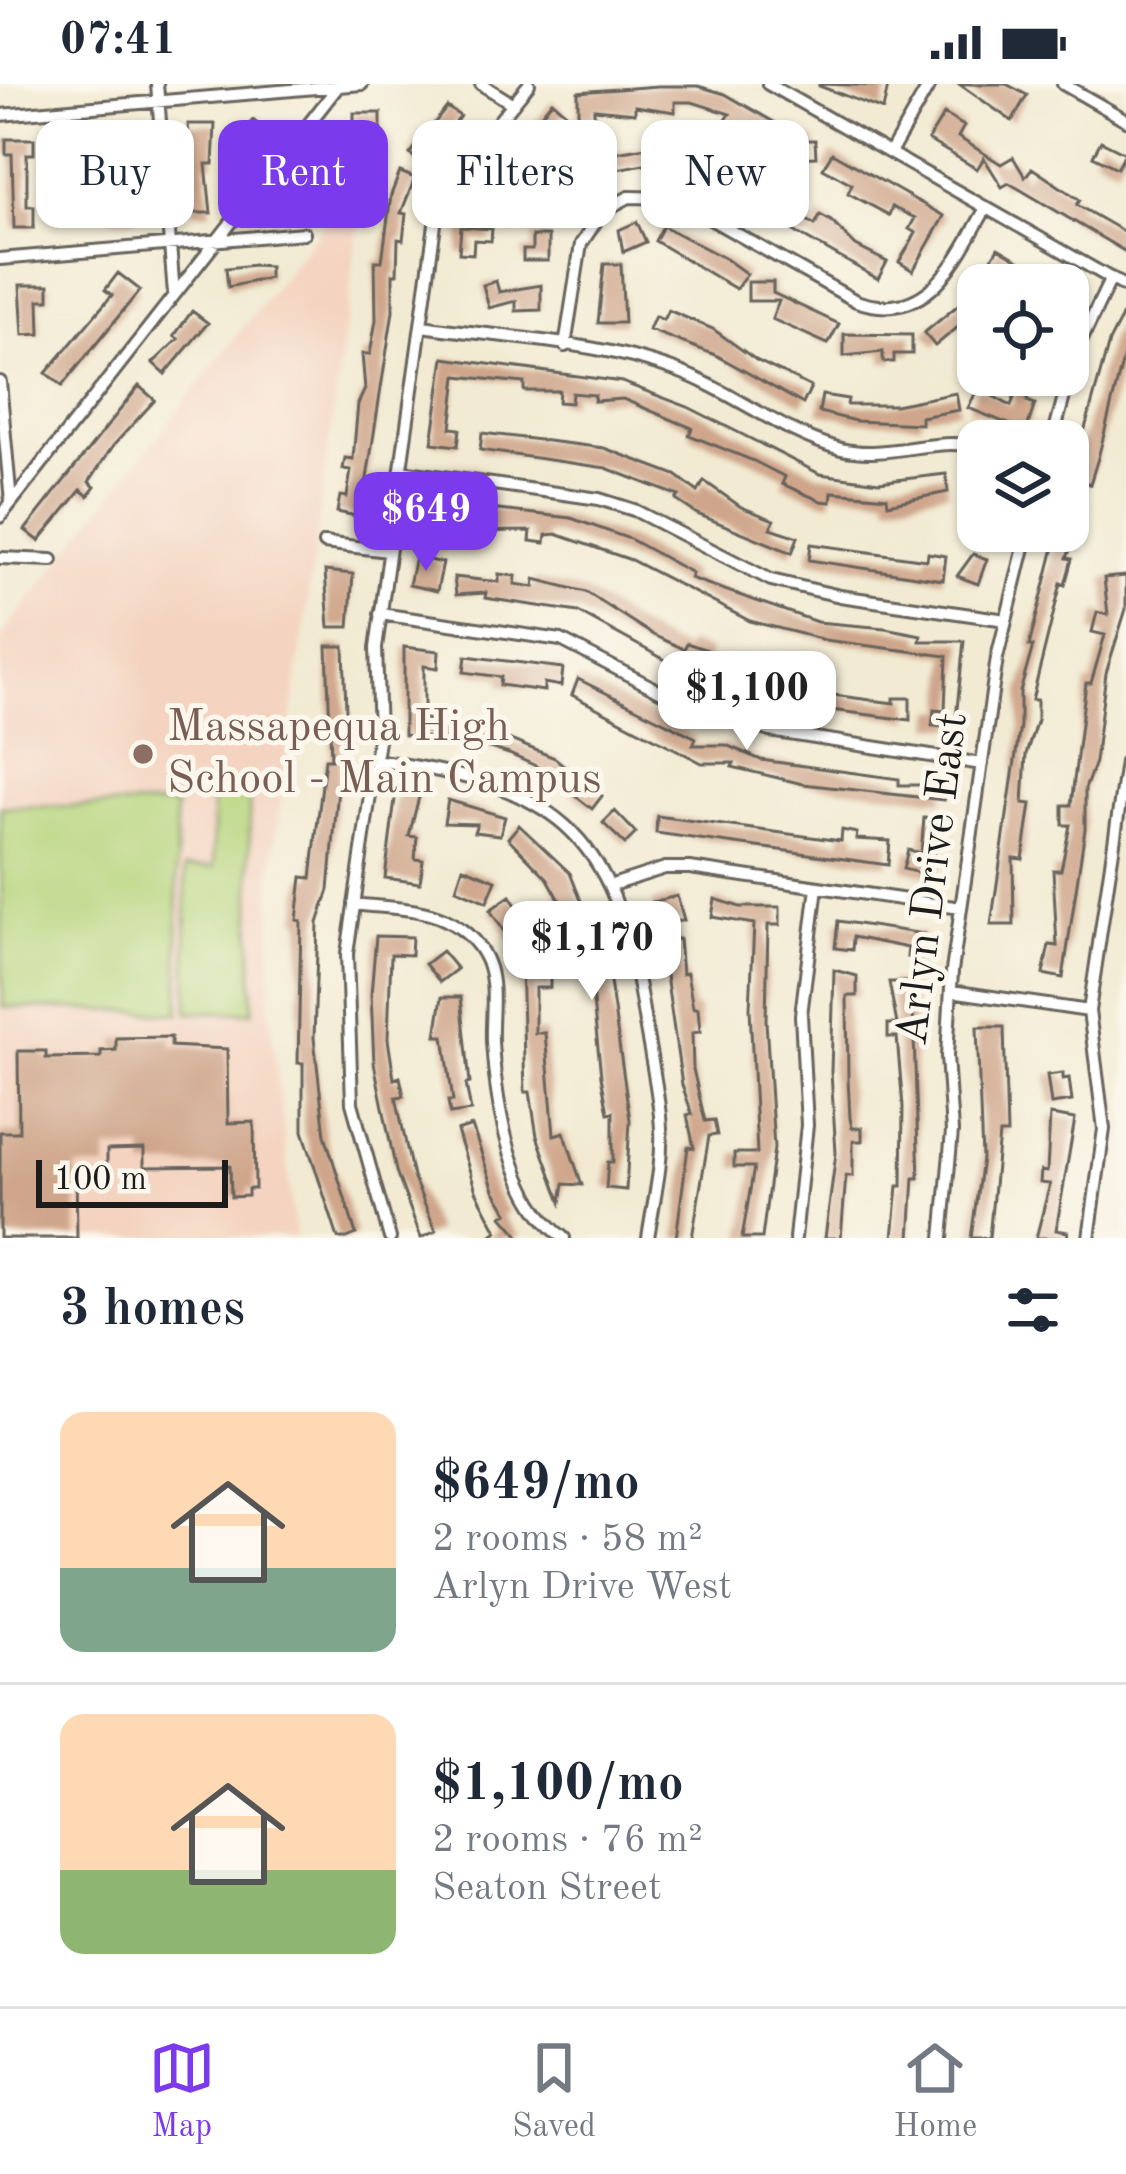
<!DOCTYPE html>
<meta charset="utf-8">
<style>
:root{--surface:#fff;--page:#f6f6f7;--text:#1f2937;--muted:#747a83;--line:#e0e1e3;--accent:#7c3aed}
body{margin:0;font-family:"Old Standard TT",serif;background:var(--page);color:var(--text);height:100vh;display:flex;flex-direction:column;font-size:45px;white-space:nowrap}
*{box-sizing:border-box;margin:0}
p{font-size:39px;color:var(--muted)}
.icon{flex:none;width:66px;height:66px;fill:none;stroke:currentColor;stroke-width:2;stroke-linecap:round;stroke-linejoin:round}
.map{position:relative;height:1154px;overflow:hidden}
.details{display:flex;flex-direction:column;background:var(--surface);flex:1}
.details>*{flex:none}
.hud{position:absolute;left:36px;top:36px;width:1056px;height:108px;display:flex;gap:24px}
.tools{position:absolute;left:957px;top:180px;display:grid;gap:24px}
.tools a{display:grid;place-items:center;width:132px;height:132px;border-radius:24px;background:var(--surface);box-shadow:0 3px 9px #0004;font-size:60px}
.scale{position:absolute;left:36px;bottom:30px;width:192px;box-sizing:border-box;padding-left:12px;border:6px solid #1c1c1c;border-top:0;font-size:33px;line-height:42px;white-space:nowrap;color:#1c1c1c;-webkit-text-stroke:9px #fbf7ec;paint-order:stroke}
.price{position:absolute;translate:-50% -102px;padding:0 27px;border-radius:24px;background:#fff;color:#222;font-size:39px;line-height:78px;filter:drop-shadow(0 3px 6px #0008)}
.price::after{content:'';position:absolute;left:50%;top:72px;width:36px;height:27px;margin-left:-18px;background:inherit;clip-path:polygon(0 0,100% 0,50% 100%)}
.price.on{background:var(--accent);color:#fff}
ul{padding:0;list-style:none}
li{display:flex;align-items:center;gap:36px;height:300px;padding:0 60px}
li+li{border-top:3px solid var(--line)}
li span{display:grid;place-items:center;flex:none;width:336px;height:240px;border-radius:24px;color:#555}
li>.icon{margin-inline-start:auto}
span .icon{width:144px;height:144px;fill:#fffc;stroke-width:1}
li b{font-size:51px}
h2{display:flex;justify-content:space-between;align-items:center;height:144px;padding:0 60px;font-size:51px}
.tag{padding:0 42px;border-radius:24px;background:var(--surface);box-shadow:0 3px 9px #0004;font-size:42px;line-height:108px}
.tag.on{background:var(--accent);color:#fff}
.status{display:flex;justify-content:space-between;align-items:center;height:84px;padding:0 60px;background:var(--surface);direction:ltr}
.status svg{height:33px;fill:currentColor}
.dock{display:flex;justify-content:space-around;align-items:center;height:168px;border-top:3px solid var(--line);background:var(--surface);font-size:33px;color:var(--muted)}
.dock a{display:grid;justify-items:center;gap:6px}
.dock .on{color:var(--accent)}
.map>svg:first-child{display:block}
</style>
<div class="status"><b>07:41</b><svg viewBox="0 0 49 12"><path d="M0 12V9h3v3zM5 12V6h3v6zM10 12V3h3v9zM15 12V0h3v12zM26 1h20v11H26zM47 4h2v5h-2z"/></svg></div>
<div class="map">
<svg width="1126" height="1154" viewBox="0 0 1126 1154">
<rect width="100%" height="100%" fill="#fbf7ec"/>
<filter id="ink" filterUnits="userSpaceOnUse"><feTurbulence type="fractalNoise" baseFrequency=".00833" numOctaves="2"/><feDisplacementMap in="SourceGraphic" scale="24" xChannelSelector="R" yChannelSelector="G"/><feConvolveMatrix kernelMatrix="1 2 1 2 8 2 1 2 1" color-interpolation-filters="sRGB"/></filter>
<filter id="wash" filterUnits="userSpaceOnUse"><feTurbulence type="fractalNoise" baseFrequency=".004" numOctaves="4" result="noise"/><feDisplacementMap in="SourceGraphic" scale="48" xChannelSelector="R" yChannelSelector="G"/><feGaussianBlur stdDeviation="2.7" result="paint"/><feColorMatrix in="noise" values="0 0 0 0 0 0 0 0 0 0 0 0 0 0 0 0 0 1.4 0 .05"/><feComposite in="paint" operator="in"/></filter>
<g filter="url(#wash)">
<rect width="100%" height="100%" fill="#f2ead2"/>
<!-- built -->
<path fill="#f4d3c0" d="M366,87l-95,700 -1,140 25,226 -295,1v-600z"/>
<!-- green -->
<path fill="#b6d47b" stroke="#69784c" stroke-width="3" d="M212,711h37l4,217h-65l-3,-144 29,-1z
M175,721l5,208 -177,-6 -3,-200z"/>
<g id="blocks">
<!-- building -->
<path fill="#cfa68b" d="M959,0h47l21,11 -15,26z
M658,2h40l27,8 63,36 -5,10h32l1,17 -24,1v-7l-26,-15 -3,6 -39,-19 6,-9 -38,-12h-17v10l-40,-6v7l-41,-4v7h-16v-24z
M819,2v-2l69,2 -5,24z
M552,17l13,11 -36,44 -13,-10z
M447,23l13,9 -37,49 -13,-11z
M354,29h27v17h-27z
M944,30l20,12 -6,11 43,27 12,-7 12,20 7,-9 48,32 -3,5 49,28v19l-117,-69 -7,4 -18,-29 -7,11 -49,-29z
M253,36l13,11 -19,21 -12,-10z
M188,40h27l-2,40h-7l5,49h-17z
M339,45l13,9 -37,54 -14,-12z
M131,46l7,89h-27v-15h7v-56l-12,2 -2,-16z
M6,55h28v15h-7v52h7v22h-20l-2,-74h-6z
M1101,57l24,12 -8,15 -24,-12z
M658,61l2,16 -59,11 -3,-17z
M832,69l112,63 -31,55 -14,-9 17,-29 -7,-4 6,-11 -23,-11 -3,8 -41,-22 4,-9 -29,-16z
M505,76l12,11 -38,50 -14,-11z
M572,81l17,12 -26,35 -19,9 -7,-17 27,-12 -7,-5z
M712,82l40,21 3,-5 13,7 -3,6 50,30 5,-10 11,6 25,25 31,16 -9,17 -174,-99z
M400,88l15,6 -14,35 5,1 -3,26 -5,-1 -1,35h-4v37l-32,206 -24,-5 3,-16 7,1 4,-27 -8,-1 2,-11 8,1 5,-55 7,-15 -3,-35h8l6,-34 -1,-59h7l9,-66z
M637,138l9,20 -23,10 -4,-22z
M663,142l63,33 21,15 -11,15 -81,-48z
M461,143l31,2 -1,12 -17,-1 -1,14 -14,-1z
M532,152h16v25h-25v-11h9z
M998,164l22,13 52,24h-41l-28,-13 -6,10 -14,-9z
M604,180h17l3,59h-26z
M254,181l15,1v12l-41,9 -2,-19z
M118,189l22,17 -78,96 -16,-13 66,-78 -7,-5z
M496,197l3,11 42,-7v25l-25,1v-10l-27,7 -6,-23z
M748,198h25v11l66,31 -11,20 -56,-25 7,-18h-31z
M20,201h29v15h-10l1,34 -17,1z
M974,208l4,19 -7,5 7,10 -8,5 -6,-9 -29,24 -11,-13z
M1126,225v38l-28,111 -8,26 -5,-2v28l-18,48 5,1 -7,26 -4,-2 -29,117h5v20l-11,34 -3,49 8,1 -8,55 -10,-1 1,67h-23l29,-199v-34l13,-46h-4l27,-106 3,-9h9v-41l41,-148z
M668,226l45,19 43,31 55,27 -8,17 -87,-49 -67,-25 6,-14 8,4z
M192,227l16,12 -43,51 -12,-11 25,-24 -4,-3z
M844,250l68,1v19h-18v8h-11v-10l-39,4z
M444,274l178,24 66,25 132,67 59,8 67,-8 2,18 -60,12 -1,-7 -55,-5 -1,10 -10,-1 -39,-17 3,-7 -31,-16 -65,-26 3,-7 -69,-29 -29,2 1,-6 -23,-2 -1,10 -13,-1 1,-11h-35v-8l-67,-7 -6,52 9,1 -2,17 -26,-3z
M1000,291h33l-6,26 8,3 -9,27 -58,-23 10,-20 33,18 8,-22z
M139,302l16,14 -42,46 -24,36 6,5 -7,9 -7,-6 -42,51 -14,-11z
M956,309l3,17 -38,7v7l-66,-3 -36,-9 3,-17 26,4 -1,6h48z
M482,349l122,15 72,27 22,17 6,-11 37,26 33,13 -3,8 27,9 -6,16 -95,-39 -21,-14 3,-4 -73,-28 -126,-18z
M463,422l108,12 59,21 62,34 -2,5 127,44 68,6 36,7 -1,6h44l-9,87 -23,-2 2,-16 11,1 2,-55 -122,-16 -75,-19 -119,-61 -75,-26 -10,1 -1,8 -15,-2 1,-10 -70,1z
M811,460l116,16 1,-7 18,3 -3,24 -134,-20z
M973,470l14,5 -9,25 -21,-8z
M415,473l28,6 -6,28 -28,-6z
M325,487l28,3 -4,53h-20z
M499,490l17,2 -1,8 19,3 1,-8 51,13 67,43 31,14 3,-6 23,8 -2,8 41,19 3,-13 24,6 -3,11 44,11 77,10v-5h16v22l-111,-14 -66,-17 -55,-22 -100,-55 -93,-14 1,-5 -30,2 -2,-18 45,5z
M1126,492v33l-20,64 -11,89 -10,27v40l-22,149 -20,-4 6,-29 8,1 -4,-76h8l9,-45h-7v-20h8l15,-122h5l14,-48 -13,-3 5,-20 11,3 -4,-37z
M327,562h17l3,98h-5l-13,146 -11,33 -4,115 11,97 31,99 -9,4h-9l-35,-107v-68h-5l3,-142 -4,-1 5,-43 9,1 14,-119h6z
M404,563l35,4 -1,17 -14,-2v53l52,7 79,32 47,38 -10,13 -54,-42 -29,-13 -35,-11 -70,-8z
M466,572l97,12 -2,18 -17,-3v8l-44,-6 1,-8 -37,-5z
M578,595l118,59 -3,7h33l35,15 138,19v6h45v15l-141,-16 -71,-17 2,-4h-32l-130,-68z
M396,707l24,2 -11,43 8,1 -2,22 8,1 -3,23 -35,-5z
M448,716l57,17 -5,18 -26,-3 3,-8 -33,-1z
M615,727l21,22 -11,11 -22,-21z
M657,732l184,25 1,-11 15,3 -1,6 34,2 -2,24 -232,-32z
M924,734l16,2 -9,56 -28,-7 5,-19 13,3z
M519,741l51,48 38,95 22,152 -4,70 -20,-2 2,-26h5v-50l-5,1 -7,-37 -10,-93 5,-1 -14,-31 5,-2 -39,-70 -40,-41z
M463,783l33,13 -9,22 -31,-13z
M510,812l30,47 -20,13 -30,-46z
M677,812l7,24 -17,4 -2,-7 -9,3 -4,-18z
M715,815l25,8h40v18h-12l-2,96 8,127 -12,90h-20l12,-71h-20v-14h23l-7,-145 4,-84 -42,-7z
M838,837l86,13 -2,25 -15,-2 1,-9 -55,-11 -1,13 -17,-2z
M376,852l36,1 -1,18 -20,-1 -3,85 6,40 6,-2 4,19 -8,1 17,80 23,54 -15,7 -25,-67 -22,-108 -3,-69z
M679,855l3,35 5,-1 6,35h5l2,24 -8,1 1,36 12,52 9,-1 3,15 -8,1 -17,102h-16l12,-91 6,1 -7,-33 5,-1 -10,-29 -21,-144z
M442,867l15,18 -17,13 -15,-18z
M521,879h18v10h11v15h-15v45h10l9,102 10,-3 18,53 -18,-1 -3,18 -24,-66 -7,-44h-5z
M834,886l23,6v20h-10l1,83 2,39 2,10h10v13h-9v35h-7l-5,62h-16l11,-85 -5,-81z
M889,898h23l7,196h-5l-4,60h-17l5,-52h4l1,-79 -6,-70h-9v-13h9z
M442,913h19l9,86 -4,1 5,27 -21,3 -2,-13h5l-9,-65h-8z
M977,943h27l3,107h-8l-10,104h-18l11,-79z
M171,953v9l56,3 1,74 26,-1 1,67h-7v7l-17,1 -1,-31 -86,1v-18l-37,1v18h-31l1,70h-77v-106h19l-1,-81h28v7l55,-1v-6l15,-1v-12z
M1063,989v6l6,-1 3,23 -21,3 -4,-29z
M1050,1031l25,4 -19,111 12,2 -1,6h-31l14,-54 -10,-1 1,-12 6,1z
M472,1042l22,64 14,23 -6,3 19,22h-33l9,-7 -21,-40 -19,-60z"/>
</g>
</g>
<g filter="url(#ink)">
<use href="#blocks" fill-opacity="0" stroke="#67645c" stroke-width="3"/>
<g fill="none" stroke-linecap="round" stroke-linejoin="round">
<defs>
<path id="minor" d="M157,0l17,210
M481,0l32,20
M768,0l358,203
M1063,0l63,36
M0,31l362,-31
M890,69l40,-69
M0,175l304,-26
M422,242c83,12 174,15 253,44 58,21 106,63 166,79 47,11 93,-13 137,-2
M565,262l16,-102 22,-33 26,-14 44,1 183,103c73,25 100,-41 130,-93
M0,298l11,120
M1052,357l24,-89 35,-74
M401,387l198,28 35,11 137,70 69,16 166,24
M0,433l340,-433
M324,459l64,8
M0,474l52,2
M380,530l181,26 118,61 91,30 212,33
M374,676c180,25 240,66 269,251 6,39 16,79 18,118 2,36 -8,74 -13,109
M612,801l53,-17h25l271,40
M354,820c29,4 66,3 92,16 20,10 36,26 43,47 7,23 2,51 3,75 4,63 18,157 72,196
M951,907l138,20
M390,1154l-38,-135 -5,-149 32,-221 -3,-85 61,-438 10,-25 82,-101
M795,1154l12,-113 -6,-110 16,-128
M942,1154l10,-106 -5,-76 5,-85 45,-313 31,-127
M1089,1154l15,-109 -15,-118 37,-249"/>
</defs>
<!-- minor casing -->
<use href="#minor" stroke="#67645c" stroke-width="16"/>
<!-- minor -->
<use href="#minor" stroke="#fff" stroke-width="10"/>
</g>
</g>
<!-- markers -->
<circle fill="#8d6e63" stroke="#fbf7ec" stroke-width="4.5" cx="143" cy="670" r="12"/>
<g text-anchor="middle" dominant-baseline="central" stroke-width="10" stroke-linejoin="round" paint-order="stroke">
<!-- education labels -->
<g font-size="45" fill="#785e54" stroke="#fbf7ec" text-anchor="start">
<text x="167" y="644">Massapequa High<tspan x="167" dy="52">School - Main Campus</tspan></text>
</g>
<!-- street labels -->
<g font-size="45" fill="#1c1c1c" stroke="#fbf7ec">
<text transform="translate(934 795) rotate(-83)">Arlyn Drive East</text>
</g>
</g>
</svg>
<div class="tools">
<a><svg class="icon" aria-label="locate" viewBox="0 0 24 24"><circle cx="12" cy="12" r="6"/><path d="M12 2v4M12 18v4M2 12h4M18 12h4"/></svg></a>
<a><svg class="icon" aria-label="layers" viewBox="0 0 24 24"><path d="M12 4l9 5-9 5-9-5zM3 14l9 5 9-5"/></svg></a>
</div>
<div class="scale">100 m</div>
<b class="price on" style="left:426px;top:490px">$649</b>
<b class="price" style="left:747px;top:669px">$1,100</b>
<b class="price" style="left:592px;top:919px">$1,170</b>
<div class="hud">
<a class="tag">Buy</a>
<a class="tag on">Rent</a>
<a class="tag">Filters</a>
<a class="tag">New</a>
</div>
</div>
<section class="details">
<h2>3 homes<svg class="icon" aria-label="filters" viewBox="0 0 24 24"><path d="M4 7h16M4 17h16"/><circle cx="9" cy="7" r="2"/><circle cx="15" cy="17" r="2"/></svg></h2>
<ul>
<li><span style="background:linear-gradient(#ffd9b3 65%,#7fa58c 0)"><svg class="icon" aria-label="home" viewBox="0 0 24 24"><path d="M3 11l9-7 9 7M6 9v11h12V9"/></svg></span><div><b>$649/mo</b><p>2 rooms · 58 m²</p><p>Arlyn Drive West</p></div></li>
<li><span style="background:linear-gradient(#ffd9b3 65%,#8fb573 0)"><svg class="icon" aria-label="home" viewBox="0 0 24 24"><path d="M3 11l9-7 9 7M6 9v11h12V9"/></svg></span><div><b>$1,100/mo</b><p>2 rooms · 76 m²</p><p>Seaton Street</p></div></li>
</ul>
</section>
<nav class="dock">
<a class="on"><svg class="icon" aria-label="map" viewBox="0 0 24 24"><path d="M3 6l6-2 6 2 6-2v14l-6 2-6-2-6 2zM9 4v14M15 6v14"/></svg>Map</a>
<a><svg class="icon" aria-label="saved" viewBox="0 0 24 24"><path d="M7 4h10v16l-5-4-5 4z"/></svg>Saved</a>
<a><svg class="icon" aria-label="home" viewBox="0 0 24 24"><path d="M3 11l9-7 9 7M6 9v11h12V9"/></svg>Home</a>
</nav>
